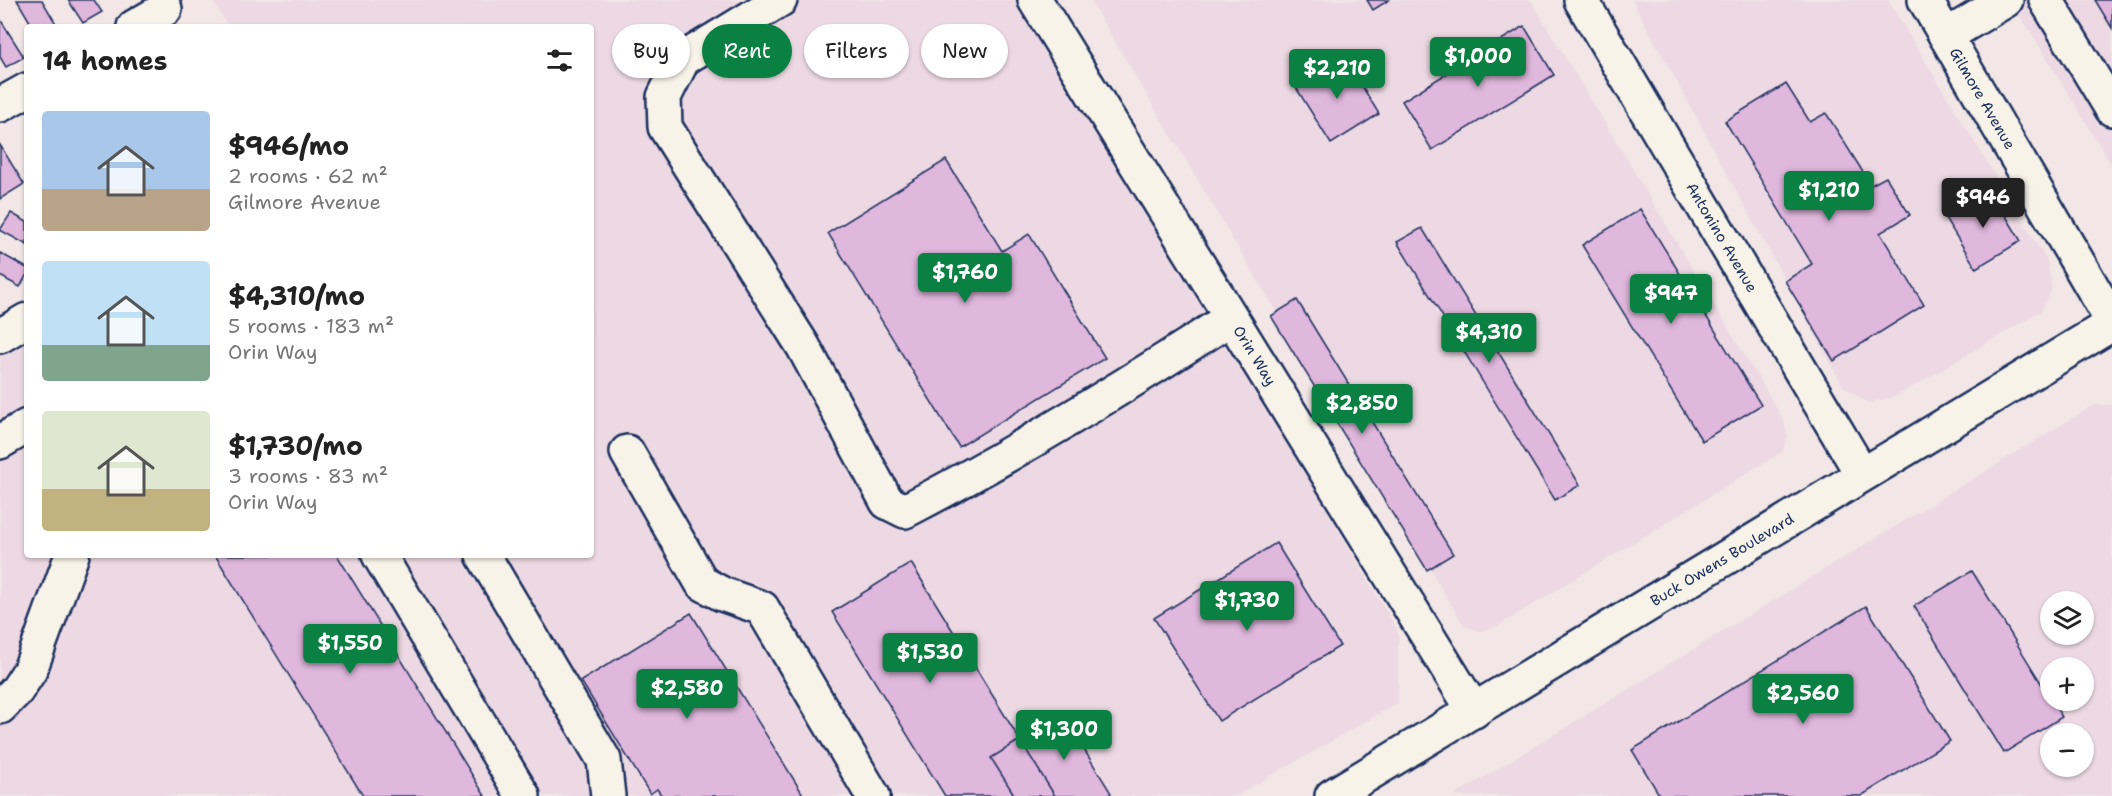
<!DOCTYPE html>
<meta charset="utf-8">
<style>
:root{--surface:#fff;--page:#f6f6f6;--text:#222;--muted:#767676;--accent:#0b8043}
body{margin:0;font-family:"Shantell Sans",sans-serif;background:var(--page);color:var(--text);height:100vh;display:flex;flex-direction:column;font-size:22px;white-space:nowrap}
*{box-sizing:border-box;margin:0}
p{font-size:20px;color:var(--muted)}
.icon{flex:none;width:33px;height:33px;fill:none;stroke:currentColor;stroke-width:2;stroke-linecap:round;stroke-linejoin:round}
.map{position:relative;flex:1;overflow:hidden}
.drawer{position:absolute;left:24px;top:24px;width:570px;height:534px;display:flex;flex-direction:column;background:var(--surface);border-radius:6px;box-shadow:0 2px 4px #0004}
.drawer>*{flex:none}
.hud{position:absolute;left:612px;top:24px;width:570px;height:54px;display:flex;gap:12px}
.controls{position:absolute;left:2040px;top:591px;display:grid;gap:12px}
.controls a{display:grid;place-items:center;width:54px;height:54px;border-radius:50%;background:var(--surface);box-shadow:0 2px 4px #0004;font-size:30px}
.price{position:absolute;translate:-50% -51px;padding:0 14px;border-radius:6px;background:var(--accent);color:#fff;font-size:20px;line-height:39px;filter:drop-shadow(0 2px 3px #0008)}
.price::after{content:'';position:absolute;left:50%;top:36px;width:18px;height:14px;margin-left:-9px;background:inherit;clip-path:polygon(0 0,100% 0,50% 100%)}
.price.selected{background:#222;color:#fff}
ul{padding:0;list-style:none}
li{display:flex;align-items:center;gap:18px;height:150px;padding:0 18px}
li span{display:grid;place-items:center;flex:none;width:168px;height:120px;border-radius:6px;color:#555}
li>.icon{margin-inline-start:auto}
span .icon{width:72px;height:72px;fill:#fffc;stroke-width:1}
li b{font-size:26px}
h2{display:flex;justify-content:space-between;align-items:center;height:72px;padding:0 18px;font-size:26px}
.chip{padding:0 21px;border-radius:27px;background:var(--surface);box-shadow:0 2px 4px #0004;font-size:21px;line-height:54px}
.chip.selected{background:var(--accent);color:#fff}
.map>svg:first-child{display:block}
</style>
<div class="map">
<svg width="2112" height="796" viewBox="0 0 2112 796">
<rect width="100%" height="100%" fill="#f2e7e6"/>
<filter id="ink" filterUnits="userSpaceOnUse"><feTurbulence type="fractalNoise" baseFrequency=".0167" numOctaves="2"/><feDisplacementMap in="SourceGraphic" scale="12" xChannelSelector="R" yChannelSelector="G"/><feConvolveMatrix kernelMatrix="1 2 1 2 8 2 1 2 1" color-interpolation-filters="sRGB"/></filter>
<g filter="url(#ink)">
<!-- built -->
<path fill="#edd9e3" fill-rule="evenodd" d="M212,0h815l371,631v72l-162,93h-1236v-440l27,-16v215h564v-528h-363z
M1090,0h441l252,419 5,17 -6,16 -286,175 -16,4 -16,-5z
M1632,0h256l159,261 5,28 -11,22 -144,85 -29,7 -25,-17z
M2008,0h104v166l-83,-137z
M2094,405h18v391h-659zM2050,602h34v32h-34zM2050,668h34v32h-34zM2050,734h34v32h-34z"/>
<!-- building -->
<path fill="#e0b7dd" stroke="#1b2f5e" stroke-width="1.5" d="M17,0h25l16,27h-25z
M68,0h26l8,12 -19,11z
M1367,0h22l-16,10z
M2095,0h17v28z
M0,19l24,38 -18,10 -6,-10z
M1524,26l30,49 -122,75 -30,-49z
M1344,56l35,58 -48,30 -36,-58z
M1786,84l24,38 16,-9 45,72 15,-8 24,38 -30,18 44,72 -90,56 -49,-80 27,-17 -87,-143z
M0,145l24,39 -24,15z
M946,160l56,91 27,-17 76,124 -146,89 -131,-214z
M1990,190l31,51 -45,27 -31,-50z
M1640,209l121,196 -59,36 -120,-196z
M11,213l16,9v23l-27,-15z
M1422,228l158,257 -25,15 -158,-258z
M0,253l27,15v6l-7,13 -20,-11z
M1297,300l156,254 -26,16 -156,-254z
M1276,543l64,103 -121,75 -65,-103z
M215,555h122l148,241h-122z
M911,563l109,177 -29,18 24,38h-70l-113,-184z
M1972,571l90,146 -58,36 -90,-147z
M1866,606l84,135 -89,55h-201l-28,-46z
M691,613l113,183h-142l-5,-7 -7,5 -69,-113z
M1062,714l49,79 -4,3h-52l-35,-56z
M1020,740l35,56h-40l-24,-38z"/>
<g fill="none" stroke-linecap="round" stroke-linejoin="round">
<defs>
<g id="minor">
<path d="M780,0l-97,59 -19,38 1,30 138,219 84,156 18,9c112,-58 220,-125 326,-193"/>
<path id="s1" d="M1035,0l439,711"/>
<path id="s2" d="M1581,0l281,474"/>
<path id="s3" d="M1925,0l187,321"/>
<path d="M2046,0l66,109"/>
<path d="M134,27l31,-18"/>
<path d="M1946,36l60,-36"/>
<path d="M0,105l27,-15"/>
<path d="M0,336l27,-16"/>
<path d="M0,442l27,-16"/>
<path d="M627,452l75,131 20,11 40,14 111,188"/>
<path d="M379,555l144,241"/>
<path d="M483,555l121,205 4,36"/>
<path d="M0,707l17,-17 13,-20 42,-115"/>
</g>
<g id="major">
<path id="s4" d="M1332,796l780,-472"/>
</g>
</defs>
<!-- minor casing -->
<use href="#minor" stroke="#1b2f5e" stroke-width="38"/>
<!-- major casing -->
<use href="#major" stroke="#1b2f5e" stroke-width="38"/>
<!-- minor -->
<use href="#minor" stroke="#f7f3e8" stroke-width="33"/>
<!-- major -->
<use href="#major" stroke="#f7f3e8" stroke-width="33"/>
</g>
</g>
<g text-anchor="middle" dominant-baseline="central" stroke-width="4.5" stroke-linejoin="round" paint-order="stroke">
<!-- street labels -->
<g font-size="15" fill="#1b2f5e" stroke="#f7f3e8">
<text stroke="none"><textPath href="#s3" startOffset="114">Gilmore Avenue</textPath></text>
<text stroke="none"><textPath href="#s2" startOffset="276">Antonino Avenue</textPath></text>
<text stroke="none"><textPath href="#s1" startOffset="418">Orin Way</textPath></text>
<text stroke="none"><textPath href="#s4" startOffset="456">Buck Owens Boulevard</textPath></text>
</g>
</g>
</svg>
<div class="controls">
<a><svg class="icon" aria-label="layers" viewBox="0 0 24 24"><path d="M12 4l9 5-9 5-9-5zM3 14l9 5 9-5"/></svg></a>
<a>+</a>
<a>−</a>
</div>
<b class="price" style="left:1478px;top:88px">$1,000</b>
<b class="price" style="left:1337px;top:100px">$2,210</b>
<b class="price" style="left:1829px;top:222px">$1,210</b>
<b class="price selected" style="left:1983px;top:229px">$946</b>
<b class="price" style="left:965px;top:304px">$1,760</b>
<b class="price" style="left:1671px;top:325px">$947</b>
<b class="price" style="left:1489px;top:364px">$4,310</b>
<b class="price" style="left:1362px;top:435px">$2,850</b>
<b class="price" style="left:1247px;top:632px">$1,730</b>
<b class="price" style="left:350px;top:675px">$1,550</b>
<b class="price" style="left:930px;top:684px">$1,530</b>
<b class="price" style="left:687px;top:720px">$2,580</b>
<b class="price" style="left:1803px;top:725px">$2,560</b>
<b class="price" style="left:1064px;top:761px">$1,300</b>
<div class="hud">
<a class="chip">Buy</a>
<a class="chip selected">Rent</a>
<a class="chip">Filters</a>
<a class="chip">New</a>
</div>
<section class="drawer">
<h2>14 homes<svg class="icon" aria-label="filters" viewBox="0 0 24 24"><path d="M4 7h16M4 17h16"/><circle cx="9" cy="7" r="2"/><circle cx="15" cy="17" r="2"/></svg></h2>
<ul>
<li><span style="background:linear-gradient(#a9c7e8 65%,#b9a48a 0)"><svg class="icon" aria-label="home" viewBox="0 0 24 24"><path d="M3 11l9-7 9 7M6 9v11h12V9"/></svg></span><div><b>$946/mo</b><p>2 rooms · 62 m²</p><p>Gilmore Avenue</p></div></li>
<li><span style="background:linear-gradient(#bfe0f5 70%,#7fa58c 0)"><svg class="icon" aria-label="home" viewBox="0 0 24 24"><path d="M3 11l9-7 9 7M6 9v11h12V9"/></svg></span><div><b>$4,310/mo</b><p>5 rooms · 183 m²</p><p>Orin Way</p></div></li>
<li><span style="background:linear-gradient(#dfe7d0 65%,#c2b280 0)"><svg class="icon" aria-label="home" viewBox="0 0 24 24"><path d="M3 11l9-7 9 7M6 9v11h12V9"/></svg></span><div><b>$1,730/mo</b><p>3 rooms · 83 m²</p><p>Orin Way</p></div></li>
</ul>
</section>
</div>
